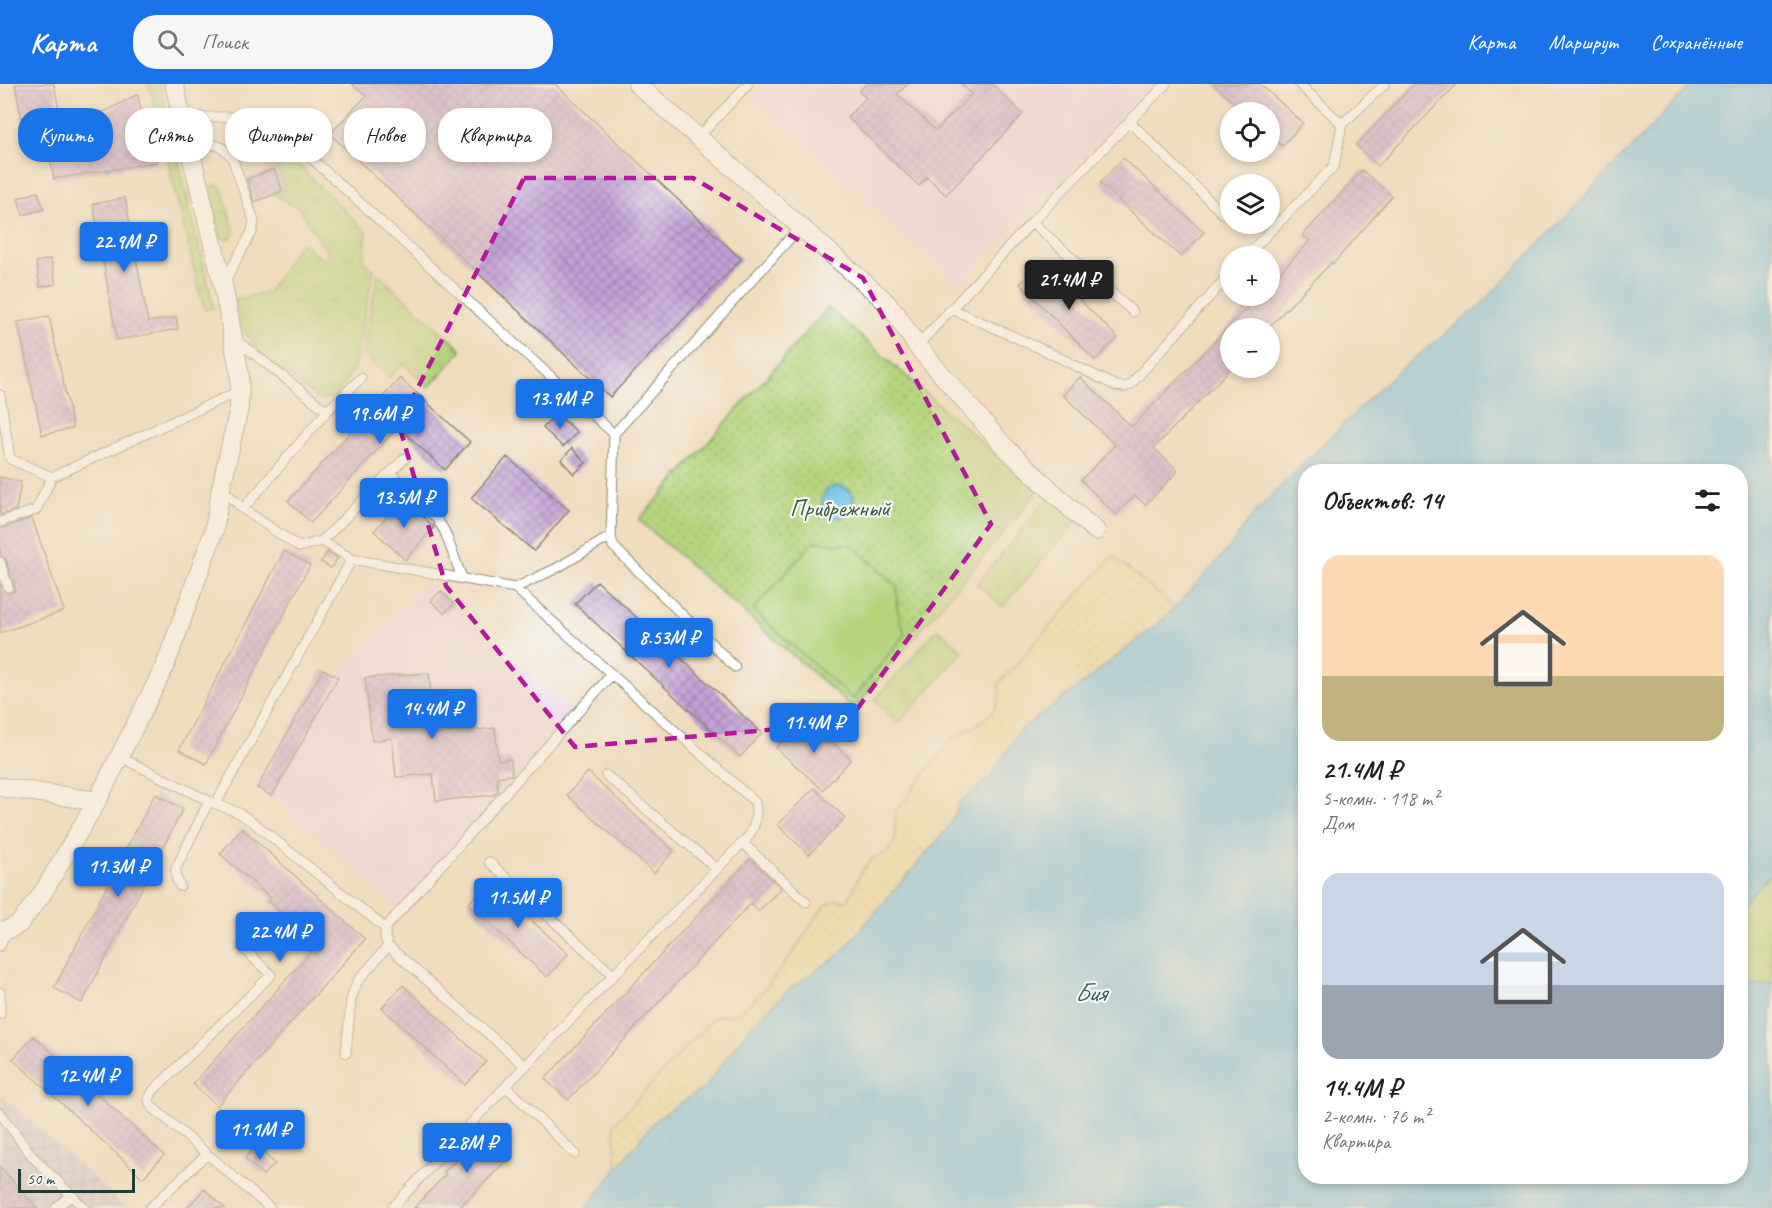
<!DOCTYPE html>
<html lang="ru">
<meta charset="utf-8">
<style>
:root{--surface:#fff;--page:#f6f6f6;--text:#202124;--muted:#757577;--accent:#1a73e8}
body{margin:0;font-family:Caveat,sans-serif;background:var(--page);color:var(--text);height:100vh;display:flex;flex-direction:column;font-size:22px;white-space:nowrap}
*{box-sizing:border-box;margin:0}
p{font-size:20px;color:var(--muted)}
.icon{flex:none;width:33px;height:33px;fill:none;stroke:currentColor;stroke-width:2;stroke-linecap:round;stroke-linejoin:round}
.map{position:relative;flex:1;overflow:hidden}
.side{position:absolute;left:1298px;top:380px;width:450px;height:720px;display:flex;flex-direction:column;background:var(--surface);border-radius:24px;box-shadow:0 3px 9px #0003}
.side>*{flex:none}
.hud{position:absolute;left:18px;top:24px;width:570px;height:54px;display:flex;gap:12px}
.tools{position:absolute;left:1220px;top:18px;display:grid;gap:12px}
.tools a{display:grid;place-items:center;width:60px;height:60px;border-radius:50%;background:var(--surface);box-shadow:0 3px 9px #0003;font-size:30px}
.scale{position:absolute;left:18px;bottom:15px;width:117px;box-sizing:border-box;padding-left:6px;border:3px solid #1f3d34;border-top:0;font-size:16px;line-height:21px;white-space:nowrap;color:#1f3d34;-webkit-text-stroke:4px #f6f6f2;paint-order:stroke}
.price{position:absolute;translate:-50% -51px;padding:0 14px;border-radius:6px;background:var(--accent);color:#fff;font-size:20px;line-height:39px;filter:drop-shadow(0 2px 3px #0008)}
.price::after{content:'';position:absolute;left:50%;top:36px;width:18px;height:14px;margin-left:-9px;background:inherit;clip-path:polygon(0 0,100% 0,50% 100%)}
.price.active{background:#222;color:#fff}
ul{padding:0;list-style:none}
li{display:grid;align-content:center;gap:12px;height:318px;padding:0 24px}
li span{display:grid;place-items:center;height:186px;border-radius:18px;color:#555}
li>.icon{margin-inline-start:auto}
span .icon{width:108px;height:108px;fill:#fffc;stroke-width:1}
li b{font-size:26px}
h2{display:flex;justify-content:space-between;align-items:center;height:72px;padding:0 24px;font-size:26px}
.pill{padding:0 21px;border-radius:24px;background:var(--surface);box-shadow:0 3px 9px #0003;font-size:21px;line-height:54px}
.pill.active{background:var(--accent);color:#fff}
header{display:flex;align-items:center;gap:36px;box-sizing:border-box;height:84px;padding:0 30px;background:var(--accent);color:#fff}
header strong{font-size:28px}
nav{display:flex;gap:33px;margin-inline-start:auto;font-size:21px}
.search{width:420px;height:54px;background:var(--page);display:flex;align-items:center;gap:15px;box-sizing:border-box;padding:0 21px;border-radius:24px;color:var(--muted);font-size:22px}
.map>svg:first-child{display:block}
</style>
<header>
<strong>Карта</strong>
<div class="search"><svg class="icon" aria-label="search" viewBox="0 0 24 24"><circle cx="10" cy="10" r="6"/><path d="M15 15l6 6"/></svg>Поиск</div>
<nav><a>Карта</a><a>Маршрут</a><a>Сохранённые</a></nav>
</header>
<div class="map">
<svg width="1772" height="1124" viewBox="0 0 1772 1124">
<defs>
<pattern id="industrial-grid" width="8" height="8" patternUnits="userSpaceOnUse" patternTransform="scale(1.5)"><rect width="8" height="8" fill="#ccbfd4"/><path d="M0 4h8M4 0v8" fill="none" stroke="#a59cad"/></pattern>
<pattern id="grass-tufts" width="24" height="20" patternUnits="userSpaceOnUse" patternTransform="scale(1.5)"><rect width="24" height="20" fill="#b4d47c"/><path d="M3 7l-1-3M5 7V3M7 7l1-3M15 17l-1-3M17 17v-4M19 17l1-3" fill="none" stroke="#9ab76c"/></pattern>
<pattern id="sand-dots" width="8" height="8" patternUnits="userSpaceOnUse" patternTransform="scale(1.5)"><rect width="8" height="8" fill="#eeda9e"/><path d="M2 2h.1M6 6h.1" fill="none" stroke="#ccbc89" stroke-width="1.8" stroke-linecap="round"/></pattern>
<pattern id="park-dots" width="8" height="8" patternUnits="userSpaceOnUse" patternTransform="scale(1.5)"><rect width="8" height="8" fill="#b4d47c"/><path d="M2 2h.1M6 6h.1" fill="none" stroke="#9ab76c" stroke-width="1.8" stroke-linecap="round"/></pattern>
<pattern id="building-cross-hatch" width="8" height="8" patternUnits="userSpaceOnUse" patternTransform="scale(1.5)"><rect width="8" height="8" fill="#c3a1d7"/><path d="M0 0l8 8M0 8l8-8" fill="none" stroke="#9e84af"/></pattern>
</defs>
<rect width="100%" height="100%" fill="#f6f6f2"/>
<filter id="ink" filterUnits="userSpaceOnUse"><feTurbulence type="fractalNoise" baseFrequency=".0167" numOctaves="2"/><feDisplacementMap in="SourceGraphic" scale="12" xChannelSelector="R" yChannelSelector="G"/><feConvolveMatrix kernelMatrix="1 2 1 2 8 2 1 2 1" color-interpolation-filters="sRGB"/></filter>
<filter id="wash" filterUnits="userSpaceOnUse"><feTurbulence type="fractalNoise" baseFrequency=".008" numOctaves="4" result="noise"/><feDisplacementMap in="SourceGraphic" scale="24" xChannelSelector="R" yChannelSelector="G"/><feGaussianBlur stdDeviation="1.35" result="paint"/><feColorMatrix in="noise" values="0 0 0 0 0 0 0 0 0 0 0 0 0 0 0 0 0 1.4 0 .05"/><feComposite in="paint" operator="in"/></filter>
<g filter="url(#wash)">
<rect width="100%" height="100%" fill="#f1dcbd"/>
<!-- built -->
<path fill="#edd1e9" d="M766,0h386l-194,201 -204,-187z
M427,496l145,133 -174,195 -126,-112 66,-119z"/>
<!-- industrial -->
<path fill="url(#industrial-grid)" d="M0,1010l127,114h-127z"/>
<!-- grass -->
<path fill="url(#grass-tufts)" stroke="#6a8858" stroke-width="1.5" d="M149,0h11l54,224 -10,2z
M263,46l104,103 -3,28 10,9 -20,97 -17,28 -8,4h-10l-60,-46 -19,-29 -5,-25 33,-7 31,-48h4l21,16 4,-6 -28,-45 -25,-13 11,-5 -10,-24h-9l-23,-28z
M215,101l4,1 4,5 11,40v4l-5,4 -7,-1 -2,-4 -10,-40 1,-7z
M378,190l84,76 -33,37 -26,-23 -14,13 -27,-24z
M1048,414l28,23 -73,86 -26,-23z
M938,544l25,23 -65,73 -23,-24z
M1772,788v111l-32,5v-82z"/>
<!-- sand -->
<path fill="url(#sand-dots)" stroke="#868c69" stroke-width="1.5" d="M1113,472l61,51 -8,10 -80,64 -66,49 -30,48 -29,23 -13,27 -109,127 -47,32 -39,36 -48,64 -50,33 -38,49 -3,-45 100,-107c6,-1 12,-1 18,-3 36,-15 69,-76 92,-108l13,-6 11,1 14,-31 11,-12 14,-5 8,-12 1,-30 55,-72 26,-14 18,-16 5,-15 -2,-10z"/>
<!-- park -->
<path fill="url(#park-dots)" stroke="#6a8858" stroke-width="1.5" d="M828,224l210,183 -184,218 -215,-189z"/>
<!-- garden -->
<path fill="#b4d47c" stroke="#6a8858" stroke-width="1.5" d="M814,457l20,3h17l46,43v21l8,26 -52,65 -100,-89z"/>
<!-- water -->
<path fill="#6fc1eb" stroke="#477f90" stroke-width="1.5" d="M1692,0h80v788l-32,34v-435h-435v705h435v-188l32,-5v225h-1186l69,-88 50,-33 48,-64 39,-36 47,-32 109,-127 13,-27 29,-23 30,-48 66,-49 80,-64 64,-70 24,-34 139,-138 87,-69z
M822 418a16 16 0 1 1 32 0a16 16 0 1 1-32 0Z"/>
<g id="blocks">
<!-- building -->
<path fill="url(#building-cross-hatch)" d="M15,0h39l7,37 45,-10 32,-17 7,42 12,26 -103,17 -9,-48 -20,4z
M352,0h203l186,175 -131,138 -280,-263 36,-38z
M866,0h42l-11,10 39,37 36,-37 -11,-10h31l31,30 -77,81 -19,-18 -8,9 -72,-69 19,-19 -7,-7z
M1213,0h47l43,39 -21,23 -13,-11v-23h-24z
M1414,0h43l-79,82 -22,-21z
M1123,74l81,74 -23,25 -81,-74z
M274,85l9,22 -29,11 -7,-23z
M1362,86l30,26 -59,68 -1,-2 -64,66h-38v41l-76,79 24,23 -33,34 -10,-10 -19,20 -35,-35 34,-35 -52,-50 17,-18 52,50 126,-131h11v-12l41,-43 -7,-6z
M38,108l6,17 -21,6 -5,-17z
M125,114l23,124 28,-5 2,12 -61,11 -24,-136z
M51,175l5,25 -16,3 -4,-25z
M1042,178l76,76 -23,22 -75,-76z
M49,232l24,112 -31,7 -24,-113z
M400,294l70,64 -25,28 -47,-43 -87,96 -23,-22z
M556,329l21,19 -14,15 -20,-19z
M572,364l14,15 -12,11 -13,-14z
M507,373l62,53 -35,41 -63,-53z
M0,393l21,5 -5,28 -16,5z
M403,415l31,28 -29,33 -31,-29z
M32,434l32,93 -64,22v-49l6,9 7,-1 2,-4 -9,-28 -6,-5v-26z
M284,467l26,14 -104,199 -27,-14z
M327,468l11,6 -7,10 -10,-6z
M597,497l165,152 -22,24 -165,-153z
M441,507l13,13 -10,9 -13,-12z
M323,585l15,8 -66,119 -15,-8z
M429,589l6,61 60,-6 3,32 13,-1 1,16 -15,2 1,14 -4,4 -58,6 -3,-27 -37,3 -4,-39 -20,3 -7,-63z
M804,633l47,42 -28,31 -47,-42z
M588,688l86,79 -20,22 -87,-78z
M814,704l31,30 -36,37 -31,-30z
M155,710l28,15 -101,194 -28,-15z
M242,744l123,111 -148,167 -24,-22 124,-139 -49,-44 3,-3 -51,-44z
M750,775l31,29 -22,23 -8,-8 -183,197 -23,-21z
M489,797l79,73 -21,23 -79,-73z
M403,901l83,77 -21,23 -83,-77z
M34,952l130,119 -21,23 -130,-119z
M487,1045l25,26 -53,53h-45l32,-34 -2,-2z
M256,1062l19,18 -12,11 -18,-17z
M0,1083l37,41h-37z
M204,1105l21,19h-38z"/>
</g>
</g>
<g filter="url(#ink)">
<use href="#blocks" fill-opacity="0" stroke="#888c78" stroke-width="1.5"/>
<g fill="none" stroke-linecap="round" stroke-linejoin="round">
<defs>
<path id="lane" d="M1299,0l43,40
M182,33h84l348,317 186,-207
M1130,38l92,91
M186,52l35,11 11,10 22,64 -2,11 -29,52
M698,54l50,-54
M1032,138l101,90
M1246,172l88,-90 8,-42 43,-40
M952,225l94,42 70,35 8,1 6,-2 100,-111
M236,256l91,71 34,-33
M917,262l115,-124 134,-138
M0,311l10,64 42,18 189,-87
M614,350l-3,102 2,10 122,121
M391,389l46,46 8,13 17,46
M221,404l22,21 56,38 23,-6 30,18 163,29 240,214c2,13 1,22 -6,34l-243,250 -114,122
M243,425l84,-98
M0,438l36,-12 16,-33
M322,457l83,-83
M0,478l8,25
M515,504l42,-20 54,-32
M120,673l89,44 30,12 15,10 131,105v10l3,8 137,120
M606,691l111,94
M216,719l136,-244
M743,759l63,59
M489,778l124,113
M180,802l-4,-9v-9l33,-67
M385,844l227,-254
M0,862l5,-15
M241,862l30,29 -118,116 -4,8 2,7 119,102
M0,908v22
M346,969l5,-54 6,-17 31,-36
M506,1002l69,68
M0,1029l32,43 52,52
M56,1124l15,-13
M150,1124l57,-54"/>
<path id="street" d="M637,0l245,214 13,14 22,34 88,101 66,62 25,22
M0,703l97,14
M0,846l5,1 14,-7 23,-30 55,-93 68,-135 49,-135 7,-43 18,-80 1,-32 -17,-91 -49,-201"/>
</defs>
<!-- lane casing -->
<use href="#lane" stroke="#888c78" stroke-width="11"/>
<!-- street casing -->
<use href="#street" stroke="#888c78" stroke-width="20"/>
<!-- lane -->
<use href="#lane" stroke="#fff" stroke-width="9"/>
<!-- street -->
<use href="#street" stroke="#fff" stroke-width="18"/>
</g>
</g>
<!-- marked area -->
<path d="M0 0H1772V1124H0ZM524,94h169l170,100 128,246 -144,199 -272,24 -129,-161 -47,-161z" fill="#f1dcbd" fill-opacity=".55" fill-rule="evenodd"/>
<path fill="none" stroke="#b5179e" stroke-width="4.5" stroke-dasharray="12 8" stroke-linejoin="round" d="M524,94h169l170,100 128,246 -144,199 -272,24 -129,-161 -47,-161z"/>
<g text-anchor="middle" dominant-baseline="central" stroke-width="4.5" stroke-linejoin="round" paint-order="stroke">
<!-- park labels -->
<g font-size="24" fill="#3d5b42" stroke="#f6f6f2">
<text x="840" y="424">Прибрежный</text>
</g>
<!-- water labels -->
<g font-size="26" font-style="italic" fill="#335e62" stroke="#f6f6f2">
<text x="1090" y="908">Бия</text>
</g>
</g>
</svg>
<div class="tools">
<a><svg class="icon" aria-label="locate" viewBox="0 0 24 24"><circle cx="12" cy="12" r="6"/><path d="M12 2v4M12 18v4M2 12h4M18 12h4"/></svg></a>
<a><svg class="icon" aria-label="layers" viewBox="0 0 24 24"><path d="M12 4l9 5-9 5-9-5zM3 14l9 5 9-5"/></svg></a>
<a>+</a>
<a>−</a>
</div>
<div class="scale">50 m</div>
<b class="price" style="left:124px;top:189px">22.9M ₽</b>
<b class="price active" style="left:1069px;top:227px">21.4M ₽</b>
<b class="price" style="left:560px;top:346px">13.9M ₽</b>
<b class="price" style="left:380px;top:361px">19.6M ₽</b>
<b class="price" style="left:404px;top:445px">13.5M ₽</b>
<b class="price" style="left:669px;top:585px">8.53M ₽</b>
<b class="price" style="left:432px;top:656px">14.4M ₽</b>
<b class="price" style="left:814px;top:670px">11.4M ₽</b>
<b class="price" style="left:118px;top:814px">11.3M ₽</b>
<b class="price" style="left:518px;top:845px">11.5M ₽</b>
<b class="price" style="left:280px;top:879px">22.4M ₽</b>
<b class="price" style="left:88px;top:1023px">12.4M ₽</b>
<b class="price" style="left:260px;top:1077px">11.1M ₽</b>
<b class="price" style="left:467px;top:1090px">22.8M ₽</b>
<div class="hud">
<a class="pill active">Купить</a>
<a class="pill">Снять</a>
<a class="pill">Фильтры</a>
<a class="pill">Новое</a>
<a class="pill">Квартира</a>
</div>
<section class="side">
<h2>Объектов: 14<svg class="icon" aria-label="filters" viewBox="0 0 24 24"><path d="M4 7h16M4 17h16"/><circle cx="9" cy="7" r="2"/><circle cx="15" cy="17" r="2"/></svg></h2>
<ul>
<li><span style="background:linear-gradient(#ffd9b3 65%,#c2b280 0)"><svg class="icon" aria-label="home" viewBox="0 0 24 24"><path d="M3 11l9-7 9 7M6 9v11h12V9"/></svg></span><div><b>21.4M ₽</b><p>5-комн. · 118 m²</p><p>Дом</p></div></li>
<li><span style="background:linear-gradient(#c9d6e8 60%,#9aa5b1 0)"><svg class="icon" aria-label="home" viewBox="0 0 24 24"><path d="M3 11l9-7 9 7M6 9v11h12V9"/></svg></span><div><b>14.4M ₽</b><p>2-комн. · 76 m²</p><p>Квартира</p></div></li>
</ul>
</section>
</div>
